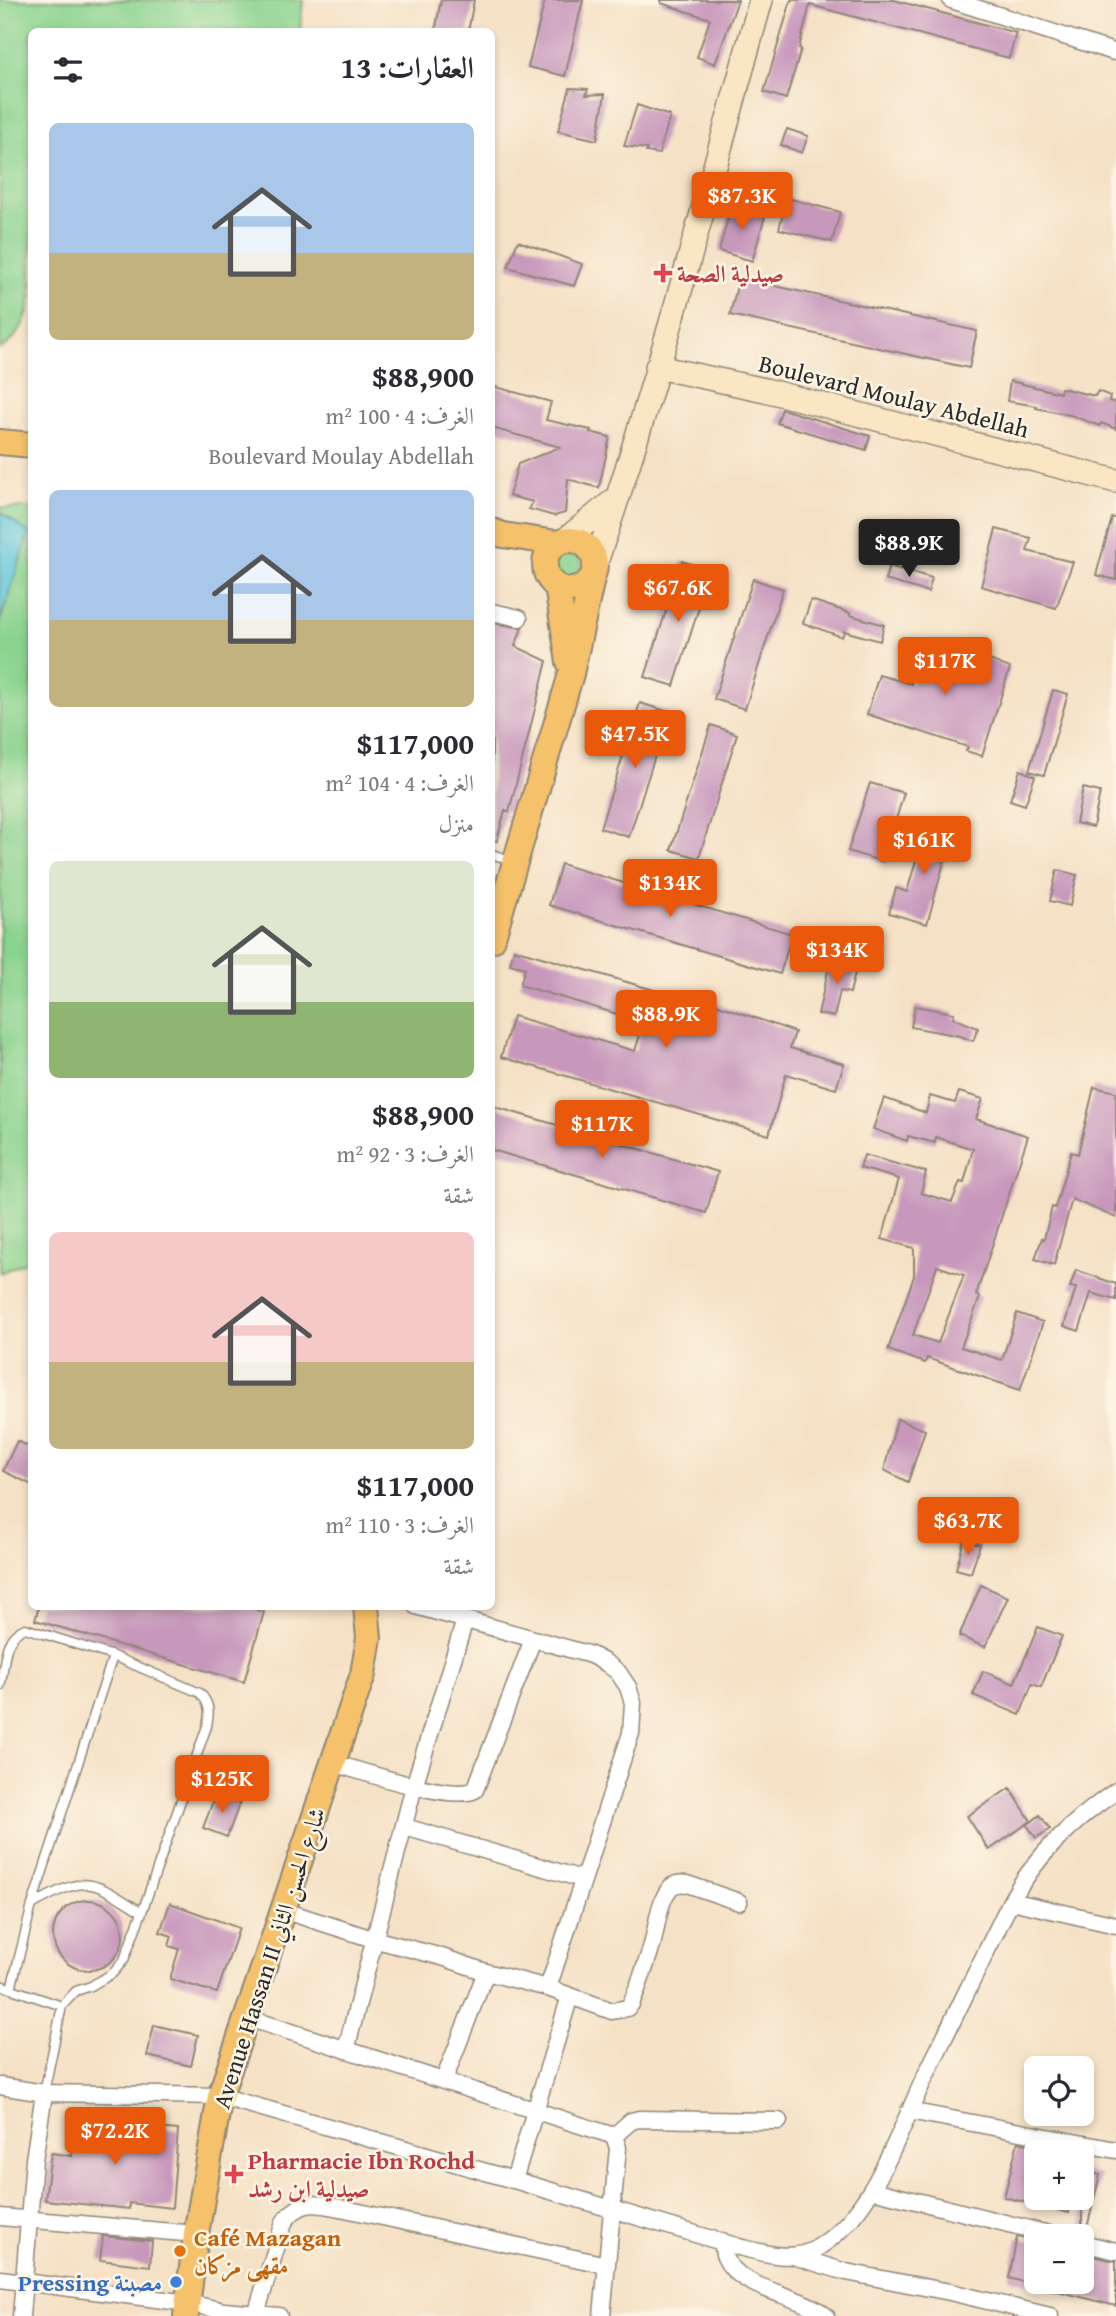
<!DOCTYPE html>
<html lang="ar">
<meta charset="utf-8">
<style>
:root{--surface:#fff;--page:#f7f7f7;--text:#2b2b33;--muted:#7c7c81;--accent:#ea580c}
body{margin:0;font-family:"Gentium Book Plus",Amiri,serif;background:var(--page);color:var(--text);direction:rtl;height:100vh;display:flex;flex-direction:column;font-size:26px;white-space:nowrap}
*{box-sizing:border-box;margin:0}
p{font-size:23px;color:var(--muted)}
.icon{flex:none;width:38px;height:38px;fill:none;stroke:currentColor;stroke-width:2;stroke-linecap:round;stroke-linejoin:round}
.map{position:relative;flex:1;overflow:hidden;direction:ltr}
.drawer{position:absolute;left:28px;top:28px;width:467px;height:1582px;display:flex;flex-direction:column;background:var(--surface);border-radius:10px;box-shadow:0 4px 10px #0003;direction:rtl}
.drawer>*{flex:none}
.fabs{position:absolute;left:1024px;top:2056px;display:grid;gap:14px}
.fabs a{display:grid;place-items:center;width:70px;height:70px;border-radius:10px;background:var(--surface);box-shadow:0 4px 10px #0003;font-size:35px}
.price{position:absolute;translate:-50% -60px;padding:0 16px;border-radius:7px;background:var(--accent);color:#fff;font-size:23px;line-height:46px;filter:drop-shadow(0 2px 4px #0008)}
.price::after{content:'';position:absolute;left:50%;top:42px;width:21px;height:16px;margin-left:-10px;background:inherit;clip-path:polygon(0 0,100% 0,50% 100%)}
.price.selected{background:#222;color:#fff}
ul{padding:0;list-style:none}
li{display:grid;align-content:center;gap:14px;height:371px;padding:0 21px}
li span{display:grid;place-items:center;height:217px;border-radius:10px;color:#555}
li>.icon{margin-inline-start:auto}
span .icon{width:126px;height:126px;fill:#fffc;stroke-width:1}
li b{font-size:30px}
h2{display:flex;justify-content:space-between;align-items:center;height:84px;padding:0 21px;font-size:30px}
.map>svg:first-child{display:block}
</style>
<div class="map">
<svg width="1116" height="2316" viewBox="0 0 1116 2316">
<rect width="100%" height="100%" fill="#fcf5e5"/>
<filter id="ink" filterUnits="userSpaceOnUse"><feTurbulence type="fractalNoise" baseFrequency=".0143" numOctaves="2"/><feDisplacementMap in="SourceGraphic" scale="14" xChannelSelector="R" yChannelSelector="G"/><feConvolveMatrix kernelMatrix="1 2 1 2 8 2 1 2 1" color-interpolation-filters="sRGB"/></filter>
<filter id="wash" filterUnits="userSpaceOnUse"><feTurbulence type="fractalNoise" baseFrequency=".00686" numOctaves="4" result="noise"/><feDisplacementMap in="SourceGraphic" scale="28" xChannelSelector="R" yChannelSelector="G"/><feGaussianBlur stdDeviation="1.57" result="paint"/><feColorMatrix in="noise" values="0 0 0 0 0 0 0 0 0 0 0 0 0 0 0 0 0 1.4 0 .05"/><feComposite in="paint" operator="in"/></filter>
<g filter="url(#wash)">
<rect width="100%" height="100%" fill="#f5e1c5"/>
<!-- green -->
<path fill="#8ad38e" stroke="#5a7f5c" stroke-width="2" d="M0,0h303l-3,31 -268,1 -1,265c-3,20 -12,42 -31,52z
M0,508h32v751l-32,14v-652l28,-88 -28,-21z
M553 565a14 14 0 1 1 28 0a14 14 0 1 1-28 0Z"/>
<!-- water -->
<path fill="#60c8dc" stroke="#467a84" stroke-width="2" d="M0,512l29,21 -29,88z"/>
<g id="blocks">
<!-- building -->
<path fill="#c797bc" fill-rule="evenodd" d="M441,0h33l-6,32h-33z
M545,0h38l-18,76 -37,-9z
M661,0h77l-23,64 -18,-7 13,-38 -49,-16z
M791,0h103l122,33 -7,25 -199,-53 -11,43 2,1 -15,50 -22,-7z
M570,88l18,1 -2,6 19,-1 -8,46 -39,-9z
M637,105l33,11 -11,38 -13,-2 1,-3 -23,-3z
M787,129l21,7 -6,17 -21,-8z
M787,198l53,14 -8,30 -53,-13z
M732,203l34,10 -14,48 -33,-10z
M518,241l64,23 -8,22 -66,-19z
M739,278l238,53 -8,37 -239,-53z
M1010,381l50,12 1,-5 34,8 3,-5 12,5 -1,5 7,2v26l-15,-6 -1,3 -30,-11 -34,-7 1,-2 -30,-5z
M492,386l59,16 -5,18 45,10 -1,2 20,5 -11,51 -31,-9 -3,34 -11,3 -25,-7 4,-7 -24,-6 9,-32 42,-17 -68,-19z
M782,409l88,27 -4,14 -89,-27z
M1112,518h4v62l-20,-5z
M996,529l35,9 -4,13 46,11 -17,46 -75,-22z
M682,561l29,9 -37,116 -29,-9z
M889,566l43,12 -4,14 -43,-12z
M753,579l30,10 -38,120 -31,-10z
M811,600l39,13v2l34,10 -4,16 -36,-10 -2,6 -39,-14z
M492,623l30,5 -7,18 32,15 -38,151 -4,-2 -8,31 -5,-1z
M913,640l40,17 4,-10 53,21 -28,88 -16,-5 2,-4 -101,-33 12,-39 32,9 8,-25 -12,-5z
M1053,690l15,4 -24,81 -15,-4z
M640,703l29,9 -40,125 -29,-9z
M711,725l26,9 -38,124 -28,-8z
M1020,770l15,6 -10,29 -15,-5z
M870,783l34,10 -21,69 -35,-11z
M1083,788l17,4 -7,35 -17,-4z
M927,822l26,7 -26,95 -38,-11 7,-25 11,4z
M561,864l231,70 -12,40 -231,-69z
M1057,870l20,5 -7,31 -20,-5z
M514,949l140,41 -5,17 23,7 -2,6 23,6 14,-25 88,31 -5,16 54,16 -8,25 -50,-15 -17,61 -268,-78 12,-41 122,35 9,-29 -124,-37 5,-17 -15,-4z
M840,960l17,4 -7,29 -10,-2 -6,26 -16,-3 10,-43z
M915,1006l39,7 -1,5 25,10 -5,13 -13,-5 -49,-9z
M1094,1087l22,5v126l-44,-19 -18,66 -19,-6 7,-21 2,1 8,-32 3,1 16,-56 7,2z
M959,1092l24,7 -7,20 52,17 -52,159 4,2 -19,50 41,13 15,-47 26,9 -23,68 -93,-32 -2,5 -37,-13 26,-74v-28l-32,-9 17,-60 -39,-11 4,-13 62,17 -5,21 31,9 8,-20 4,1 9,-34 -37,-12 -1,6 -27,-7 -1,5 -34,-12 11,-31 42,15 4,-17 25,7zM937,1266l27,9 -26,68 -25,-8z
M492,1106l226,66 -12,41 -214,-63z
M1076,1270l40,14v16l-25,-7 -12,38 -15,-5 12,-38 -6,-1z
M897,1419l28,11 -17,52 -24,-12z
M17,1441l15,7v37l-29,-14z
M964,1540l16,5 -9,28 -15,-4z
M981,1585l27,12 -23,50 -26,-11z
M39,1606h205l20,6 -20,70 -209,-62z
M1038,1627l24,9 -21,51 -9,-3 -12,31 -47,-20 10,-24 31,13z
M1010,1788l21,33 -42,29 -22,-34z
M216,1793l24,9 -13,35 -24,-9z
M1040,1815l10,14 -14,9 -9,-13z
M53 1935a35 35 0 1 1 70 0a35 35 0 1 1-70 0Z
M170,1903l69,25 -22,65 -47,-14 9,-30 -10,-3 3,-10 -12,-4z
M154,2025l44,10 -7,31 -44,-10z
M75,2121l103,9 -6,78 -43,-5v6l-84,-9 6,-47 21,3z
M1018,2142l18,4v52h36l-3,15 -65,-16z
M1082,2170l18,5 -13,53 -5,-1z
M103,2236l49,5 -2,25 -50,-6z
M1017,2237l19,5v44l-27,-8z
M1082,2254l34,7v45l-74,-19v-5h40z"/>
</g>
</g>
<g filter="url(#ink)">
<use href="#blocks" fill-opacity="0" stroke="#908678" stroke-width="2"/>
<g fill="none" stroke-linecap="round" stroke-linejoin="round">
<defs>
<path id="lane" d="M492,854l20,7
M0,1686c6,-21 1,-48 25,-58l88,28 87,37c10,11 10,19 7,33l-65,186
M32,1905c57,-32 58,-25 110,7l-18,48 -11,13 -22,13 -15,5 -14,15 -18,87
M0,1985l62,21
M11,1989l21,-84 81,-249"/>
<path id="street" d="M951,0l163,52
M492,612l27,6
M416,1606l175,49 15,8 12,9 10,15 5,16 -2,30 -83,255
M333,1763c28,8 119,39 142,27l58,-151
M405,1827l177,52
M1011,1901c25,-46 62,-80 105,-110
M282,1910l91,29 69,18 44,15 62,16 64,23 15,-3 4,-4c8,-19 15,-39 21,-59 5,-17 6,-44 19,-58 5,-4 10,-4 16,-3l52,18
M245,2017l369,119 4,12 -16,168
M346,2050l68,-264 51,-166
M444,2080l42,-108
M0,2086l44,7 176,3 294,84 225,67c25,6 54,16 78,1 55,-32 81,-114 107,-169 29,-59 58,-118 87,-178l105,24
M909,2111l207,39
M614,2136l17,-15 8,-2 140,2
M514,2180l56,-184
M872,2190l185,46
M0,2217l196,17
M722,2241c1,5 1,12 3,16 14,34 74,36 101,59
M1082,2243l34,8
M793,2256l53,16 104,20 100,24
M0,2279l188,24 36,8 55,5
M256,2314l28,-92c18,-25 35,-18 61,-13l262,56
M21,2316l13,-156 10,-67"/>
<path id="secondary" d="M657,367l108,23 351,91
M565,540l53,-43
M595,565c64,-185 113,-376 166,-565"/>
<path id="primary" d="M0,442l32,3
M492,531l11,4 54,8
M545 565a25 25 0 1 1 50 0a25 25 0 1 1-50 0Z
M557,586l12,76
M492,940l79,-266 22,-100
M186,2316l10,-82 24,-138 143,-422 6,-36 -3,-32"/>
</defs>
<!-- lane casing -->
<use href="#lane" stroke="#908678" stroke-width="11"/>
<!-- street casing -->
<use href="#street" stroke="#908678" stroke-width="19"/>
<!-- secondary casing -->
<use href="#secondary" stroke="#908678" stroke-width="26"/>
<!-- primary casing -->
<use href="#primary" stroke="#908678" stroke-width="28"/>
<!-- lane -->
<use href="#lane" stroke="#fff" stroke-width="8"/>
<!-- street -->
<use href="#street" stroke="#fff" stroke-width="16"/>
<!-- secondary -->
<use href="#secondary" stroke="#fbe6c4" stroke-width="23"/>
<!-- primary -->
<use href="#primary" stroke="#f5c16b" stroke-width="24"/>
</g>
</g>
<!-- markers -->
<g fill="#e0444e" stroke="#fcf5e5" stroke-width="2.5">
<path d="M659.5 262.5h7v7h7v7h-7v7h-7v-7h-7v-7h7z"/>
<path d="M230.5 2163.5h7v7h7v7h-7v7h-7v-7h-7v-7h7z"/>
</g>
<circle fill="#e8710a" stroke="#fcf5e5" stroke-width="2.5" cx="180" cy="2251" r="7"/>
<circle fill="#3f7fe0" stroke="#fcf5e5" stroke-width="2.5" cx="176" cy="2282" r="7"/>
<g text-anchor="middle" dominant-baseline="central" stroke-width="5" stroke-linejoin="round" paint-order="stroke">
<!-- health labels -->
<g font-size="24" font-weight="bold" fill="#be3a42" stroke="#fcf5e5" text-anchor="start">
<text x="677" y="273">صيدلية الصحة</text>
<text x="248" y="2160">Pharmacie Ibn Rochd<tspan x="248" dy="28">صيدلية ابن رشد</tspan></text>
</g>
<!-- street labels -->
<g font-size="24" fill="#2b2b2b" stroke="#fcf5e5">
<text transform="translate(894 396) rotate(14)">Boulevard Moulay Abdellah</text>
<text transform="translate(269 1958) rotate(-72)">Avenue Hassan II شارع الحسن الثاني</text>
</g>
<!-- food labels -->
<g font-size="24" font-weight="bold" fill="#c56008" stroke="#fcf5e5" text-anchor="start">
<text x="194" y="2237">Café Mazagan<tspan x="194" dy="28">مقهى مزكان</tspan></text>
</g>
<!-- shop labels -->
<g font-size="24" font-weight="bold" fill="#366cbe" stroke="#fcf5e5" text-anchor="end">
<text x="162" y="2282">Pressing مصبنة</text>
</g>
</g>
</svg>
<div class="fabs">
<a><svg class="icon" aria-label="locate" viewBox="0 0 24 24"><circle cx="12" cy="12" r="6"/><path d="M12 2v4M12 18v4M2 12h4M18 12h4"/></svg></a>
<a>+</a>
<a>−</a>
</div>
<b class="price" style="left:742px;top:232px">$87.3K</b>
<b class="price selected" style="left:909px;top:579px">$88.9K</b>
<b class="price" style="left:678px;top:624px">$67.6K</b>
<b class="price" style="left:945px;top:697px">$117K</b>
<b class="price" style="left:635px;top:770px">$47.5K</b>
<b class="price" style="left:924px;top:876px">$161K</b>
<b class="price" style="left:670px;top:919px">$134K</b>
<b class="price" style="left:837px;top:986px">$134K</b>
<b class="price" style="left:666px;top:1050px">$88.9K</b>
<b class="price" style="left:602px;top:1160px">$117K</b>
<b class="price" style="left:968px;top:1557px">$63.7K</b>
<b class="price" style="left:222px;top:1815px">$125K</b>
<b class="price" style="left:115px;top:2167px">$72.2K</b>
<section class="drawer">
<h2>العقارات: 13<svg class="icon" aria-label="filters" viewBox="0 0 24 24"><path d="M4 7h16M4 17h16"/><circle cx="9" cy="7" r="2"/><circle cx="15" cy="17" r="2"/></svg></h2>
<ul>
<li><span style="background:linear-gradient(#a9c7e8 60%,#c2b280 0)"><svg class="icon" aria-label="home" viewBox="0 0 24 24"><path d="M3 11l9-7 9 7M6 9v11h12V9"/></svg></span><div><b>$88,900</b><p>الغرف: 4 · 100 m²</p><p>Boulevard Moulay Abdellah</p></div></li>
<li><span style="background:linear-gradient(#a9c7e8 60%,#c2b280 0)"><svg class="icon" aria-label="home" viewBox="0 0 24 24"><path d="M3 11l9-7 9 7M6 9v11h12V9"/></svg></span><div><b>$117,000</b><p>الغرف: 4 · 104 m²</p><p>منزل</p></div></li>
<li><span style="background:linear-gradient(#dfe7d0 65%,#8fb573 0)"><svg class="icon" aria-label="home" viewBox="0 0 24 24"><path d="M3 11l9-7 9 7M6 9v11h12V9"/></svg></span><div><b>$88,900</b><p>الغرف: 3 · 92 m²</p><p>شقة</p></div></li>
<li><span style="background:linear-gradient(#f6c9c9 60%,#c2b280 0)"><svg class="icon" aria-label="home" viewBox="0 0 24 24"><path d="M3 11l9-7 9 7M6 9v11h12V9"/></svg></span><div><b>$117,000</b><p>الغرف: 3 · 110 m²</p><p>شقة</p></div></li>
</ul>
</section>
</div>
